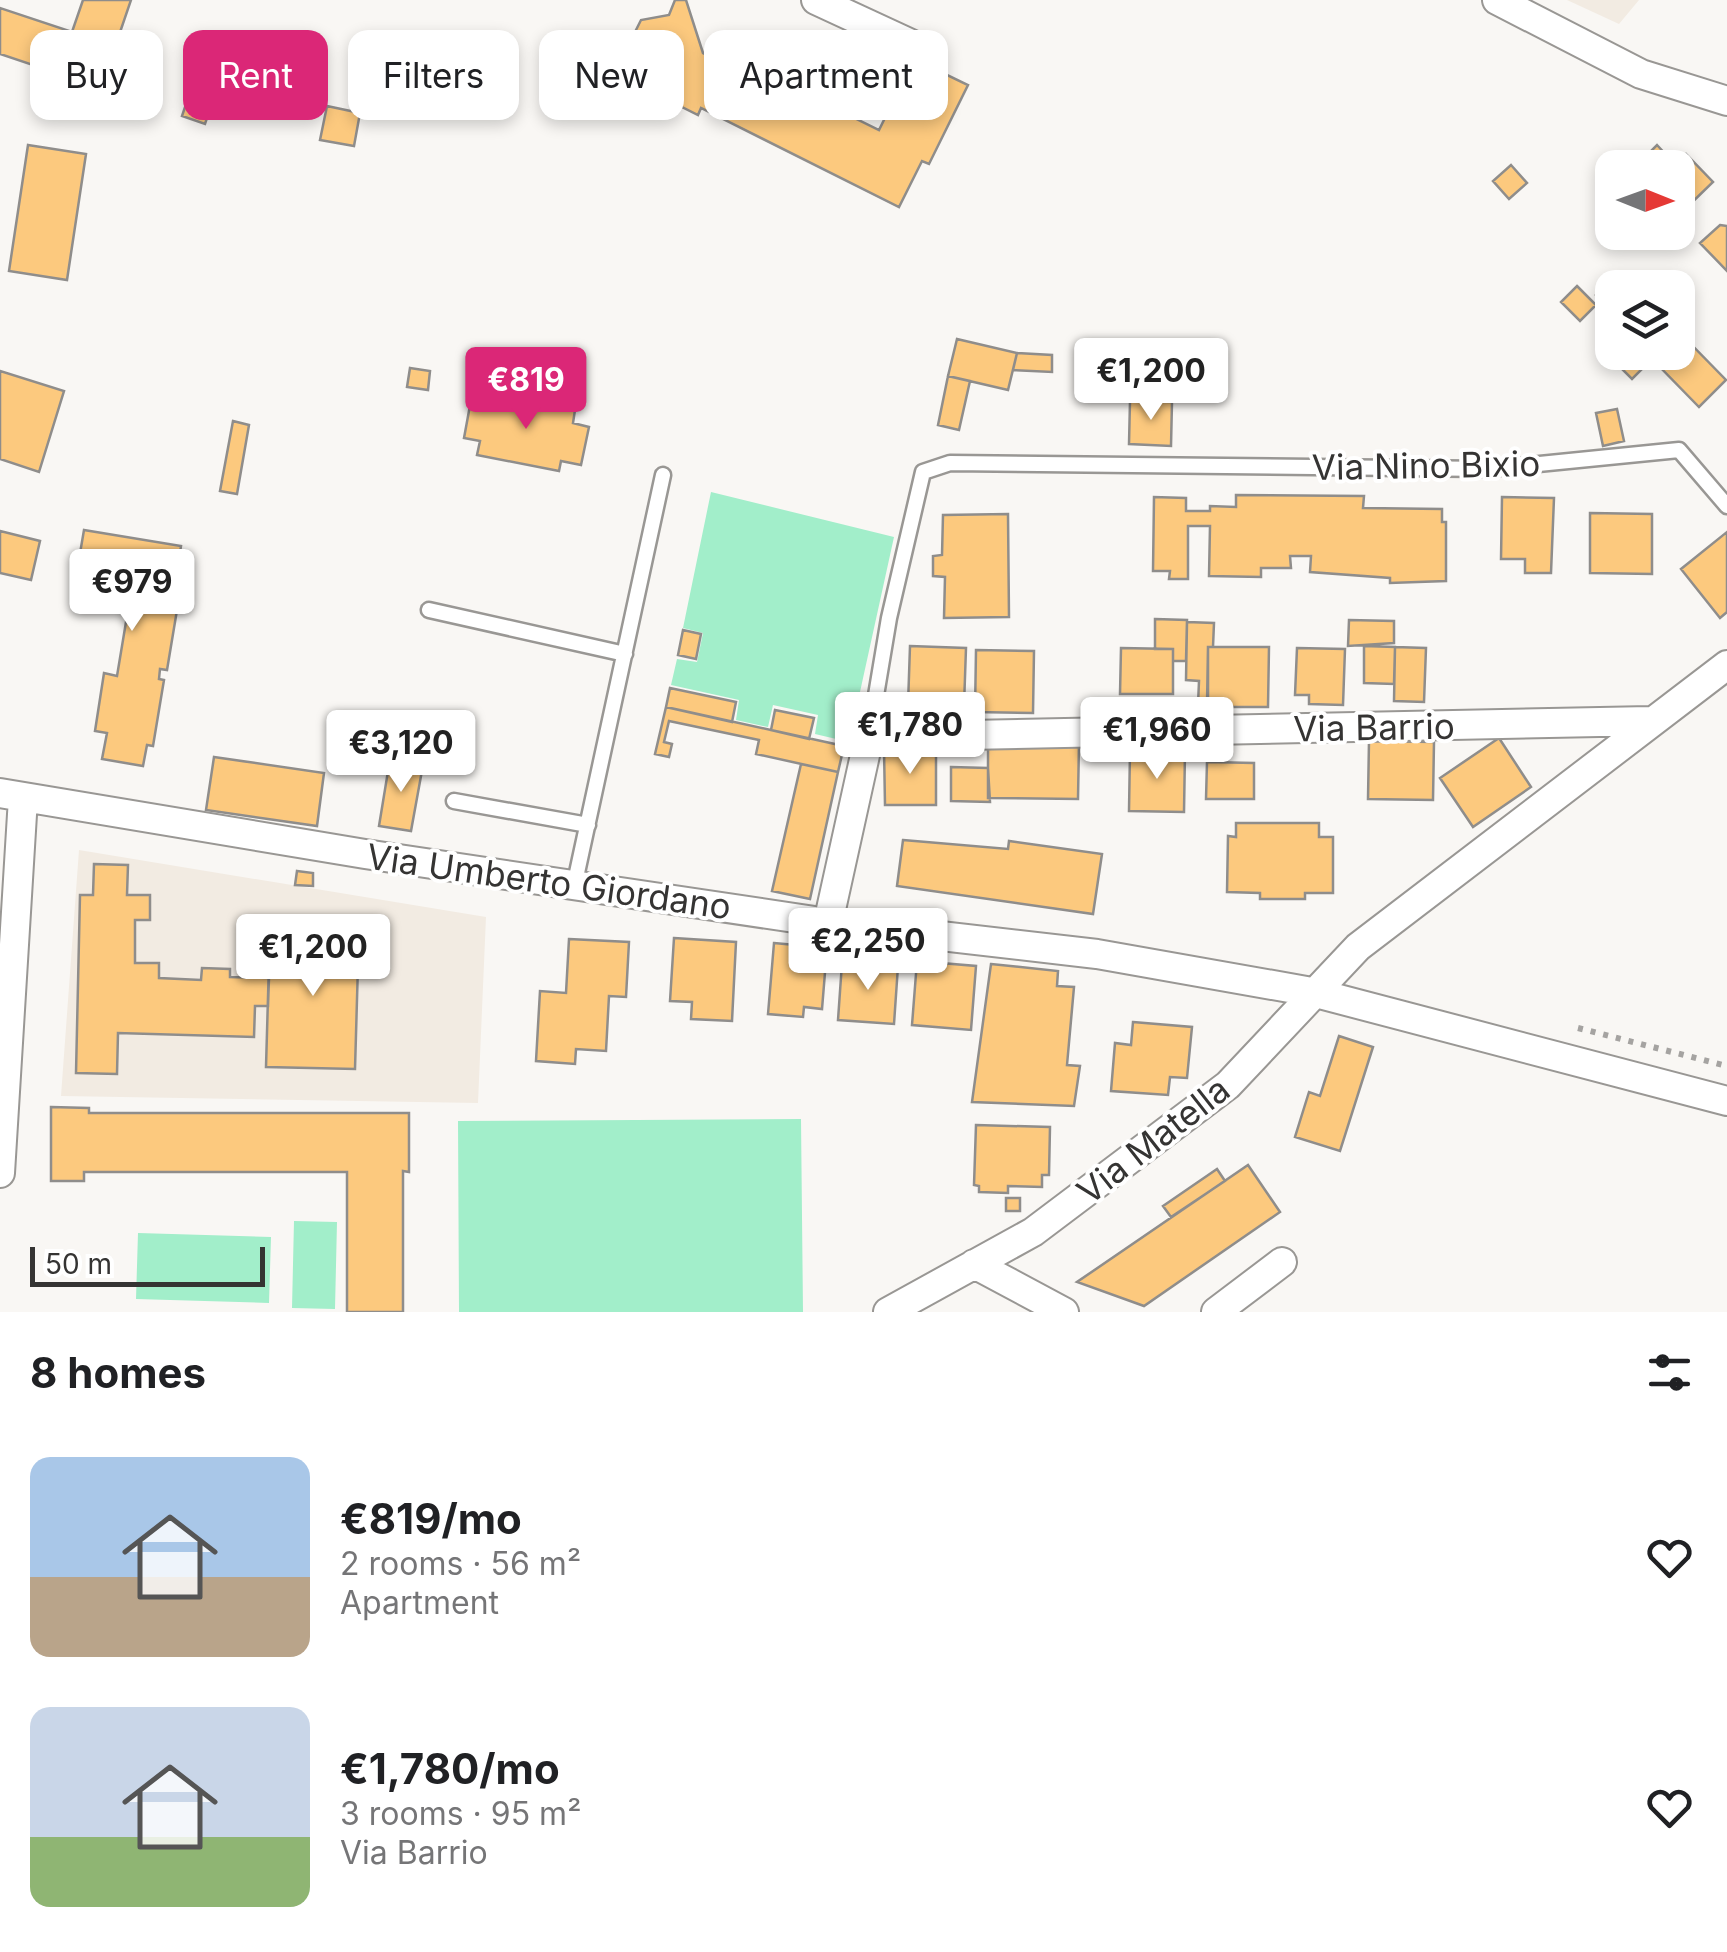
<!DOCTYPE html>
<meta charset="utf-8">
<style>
:root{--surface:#fff;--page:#f2f2f2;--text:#202124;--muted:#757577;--accent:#db2777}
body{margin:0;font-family:Inter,sans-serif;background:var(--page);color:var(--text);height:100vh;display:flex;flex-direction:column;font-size:38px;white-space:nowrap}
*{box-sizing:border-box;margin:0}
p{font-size:32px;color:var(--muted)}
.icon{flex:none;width:55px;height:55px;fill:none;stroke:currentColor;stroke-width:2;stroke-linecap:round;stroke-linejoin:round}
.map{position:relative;height:1312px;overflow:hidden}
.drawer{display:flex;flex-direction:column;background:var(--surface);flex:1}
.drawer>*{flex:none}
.guide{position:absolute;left:30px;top:30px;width:1000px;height:90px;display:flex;gap:20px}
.needle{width:65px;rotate:91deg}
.fabs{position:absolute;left:1595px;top:150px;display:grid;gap:20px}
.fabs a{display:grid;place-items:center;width:100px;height:100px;border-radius:20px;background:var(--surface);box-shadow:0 5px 15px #0003;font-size:50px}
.scale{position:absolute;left:30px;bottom:25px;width:235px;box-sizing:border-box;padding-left:10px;border:5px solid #353433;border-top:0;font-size:28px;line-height:35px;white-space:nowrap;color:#353433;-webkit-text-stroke:8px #fff;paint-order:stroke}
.price{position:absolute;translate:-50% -85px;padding:0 22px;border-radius:10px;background:#fff;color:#222;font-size:32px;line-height:65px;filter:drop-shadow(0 2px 5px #0008)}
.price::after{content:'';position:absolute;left:50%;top:60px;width:30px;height:22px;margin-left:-15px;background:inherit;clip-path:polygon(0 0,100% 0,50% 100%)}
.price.on{background:var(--accent);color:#fff}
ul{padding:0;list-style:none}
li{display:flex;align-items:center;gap:30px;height:250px;padding:0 30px}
li span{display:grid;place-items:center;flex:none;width:280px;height:200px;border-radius:20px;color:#555}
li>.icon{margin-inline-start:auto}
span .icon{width:120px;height:120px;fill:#fffc;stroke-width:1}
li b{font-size:42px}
h2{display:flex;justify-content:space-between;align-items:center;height:120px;padding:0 30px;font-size:42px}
.chip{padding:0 35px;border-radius:20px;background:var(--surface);box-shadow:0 5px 15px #0003;font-size:35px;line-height:90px}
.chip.on{background:var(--accent);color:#fff}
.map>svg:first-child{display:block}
</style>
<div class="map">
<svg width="1727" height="1312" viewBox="0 0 1727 1312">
<rect width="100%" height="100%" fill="#f9f7f4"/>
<!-- built -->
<path fill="#f2ebe2" d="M1567,0h72l-20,24z
M79,850l407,67 -8,186 -417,-7z"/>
<!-- green -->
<path fill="#a2eeca" d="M711,492l183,45 -45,205 -34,-8 3,-19 -45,-10 -5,22 -32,-7 3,-20 -68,-15 6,-26 20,3 6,-29 -20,-5z
M801,1119l2,193h-344l-1,-191z
M294,1221l43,1 -2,87 -43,-1z
M138,1233l133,4 -2,66 -133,-4z"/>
<!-- building -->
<path fill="#fcc97e" stroke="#8f8d8b" stroke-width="2.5" d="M83,0h48l-30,88 -4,-1 -4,12 -40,-13 4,-13 -57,-19v-46l72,24z
M675,0h11l17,53 20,10 4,-8 152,75 35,-71 54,26 -39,79 -7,-3 -23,46 -198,-99 -3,7 -64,-32 14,-27 -20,-10 13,-26 28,-5z
M236,39l15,5 -8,25 -15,-5z
M186,104l23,8 -4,12 -23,-8z
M327,106l33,7 -6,33 -34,-6z
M28,145l58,9 -19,126 -58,-9z
M1657,145l13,14 4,-4 6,5 6,-6 27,28 -35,34v-48h-44z
M1511,165l16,18 -18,16 -16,-18z
M1720,225l7,1v45l-27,-28z
M1620,272l16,16h-24v24l-16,-17z
M1577,286l19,19 -16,16 -19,-19z
M1683,336l43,44 -27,27 -43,-44 10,-11h12v-11z
M957,339l60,14 -9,37 -60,-14z
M1627,352h6l13,13 -14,14 -16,-16z
M1017,353l35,2v17l-39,-2z
M410,368l20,3 -2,19 -21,-3z
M0,371l64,20 -25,81 -39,-13z
M948,376l22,5 -11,49 -21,-5z
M491,393l84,17 -2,13 16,4 -8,38 -20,-4 -2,10 -82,-16 3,-14 -16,-3 7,-38 18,3z
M1130,401l42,1 -1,44 -42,-2z
M1617,409l7,32 -21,5 -7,-33z
M233,421l16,4 -12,69 -17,-3z
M1236,495l128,1 -1,12 79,1v13h4v59l-56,2v-5l-80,-6 1,-16h-21l1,12h-30v9l-52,-1 1,-50h-22v53h-19l1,-8h-17l1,-74 32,1v13h24v-5l26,1z
M1502,497l52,1 -3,75h-26v-14h-24z
M1590,513l62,1v60l-62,-1z
M1008,514l1,103 -65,1 1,-41 -12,-1v-20l9,-1 1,-40z
M84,530l97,16 -8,51 6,1 -12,72 -7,-1 -1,10 5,1 -11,66 -6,-1 -4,21 -41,-7 5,-26 -12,-2 9,-58 13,3 11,-66 -56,-10z
M0,531l40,10 -9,39 -31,-7z
M1727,532v80l-7,6 -39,-49z
M1155,619l32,1 -1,41h-13v-12h-18z
M1349,620l45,1v22l-46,3z
M1187,622l27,1 -1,24h-5l-1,58h-9l1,-24 -13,-1z
M683,630l18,4 -5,25 -18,-4z
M910,646l56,2 -2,58 -56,-1z
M1364,646l31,1 -1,37 -30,-1z
M1208,647h61l-1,60h-60z
M1395,647l31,1 -2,54 -30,-1z
M1121,648l52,1v45h-53z
M1297,648l48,1 -2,56 -34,-1v-9h-14z
M976,650l58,1 -1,62 -58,-1z
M670,688l66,14 -4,20 -66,-15z
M666,707l178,39 -6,26 -82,-18 3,-14 -90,-19 -5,21 8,2 -3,13 -14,-3z
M775,710l39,8 -5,21 -38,-9z
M1499,738l32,49 -58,40 -33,-49z
M1369,741l65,1 -1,58 -65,-1z
M988,742l91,1 -1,56 -90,-1z
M936,748v57h-51l-1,-56z
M1130,751l55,1 -1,60 -55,-1z
M214,757l110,16 -7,53 -111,-16z
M390,759l33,6 -12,66 -32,-5z
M1207,762l47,1v36h-48z
M801,764l37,8 -28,127 -38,-8z
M951,767l37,1 2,34 -39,-1z
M1236,823h83v14h14v56h-28v6h-45v-6l-33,-1 1,-56 8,1z
M903,840l105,9 1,-8 93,13 -9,60 -196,-28z
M94,864l34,1 -1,30h23v25h-15v43h24v15l42,2 1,-12 28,1v8l39,1 -1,28h-13l-1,31 -136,-4 -1,41 -41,-1 4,-178h13z
M297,871l16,2v13l-18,-1z
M270,928l89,2 -4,139 -89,-2z
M674,938l62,4 -4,79 -41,-2 1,-17 -22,-1z
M569,939l60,3 -3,55 -17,-1 -3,55 -30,-2 -1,15 -39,-3 4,-70 26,2z
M774,943l53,5 -5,61 -18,-2 -1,10 -35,-3z
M917,961l59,5 -5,64 -59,-5z
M842,963l56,3 -4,58 -56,-4z
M991,964l67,7 -1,15 17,1 -7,78 13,1 -6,40 -102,-4z
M1133,1022l59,5 -5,51 -17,-1 -2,18 -57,-4 4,-48 16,2z
M1339,1036l34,11 -33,104 -45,-14 14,-45 11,4z
M51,1107l38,1v5h320v59l-6,-1v141h-56v-140h-263v9h-33z
M976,1125l74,2 -1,48h-7v12l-34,-1v7l-29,-1v-6l-5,-1z
M1248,1165l32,47 -136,94 -67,-24z
M1217,1169l8,12 -54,36 -8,-11z
M1006,1198h14v13h-14z"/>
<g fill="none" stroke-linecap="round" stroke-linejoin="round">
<defs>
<path id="service" d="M429,610l196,44
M869,737l20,-119 34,-146 27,-9 539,6 190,-19 48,56
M454,801l134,24
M575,882l88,-407"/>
<path id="minor" d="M816,0l95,44
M1497,0l144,74 86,27
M0,793l365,61 463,69 269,31 215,38 415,109
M828,923l41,-186 781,-16
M0,1173l23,-375
M974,1264l90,48
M888,1312l145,-80 195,-147 130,-138 369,-282
M1216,1312l66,-50"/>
</defs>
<!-- service casing -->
<use href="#service" stroke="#999794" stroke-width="19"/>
<!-- minor casing -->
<use href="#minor" stroke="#999794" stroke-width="32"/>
<!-- path -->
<path stroke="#a5a3a1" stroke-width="6" stroke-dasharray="5 8" stroke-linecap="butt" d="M1578,1028l149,38"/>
<!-- service -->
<use href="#service" stroke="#fff" stroke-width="14"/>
<!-- minor -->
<use href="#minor" stroke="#fff" stroke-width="28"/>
</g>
<g text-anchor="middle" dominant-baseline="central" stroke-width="8" stroke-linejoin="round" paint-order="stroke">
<!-- street labels -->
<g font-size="35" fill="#353433" stroke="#fff">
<text transform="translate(1426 465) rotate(-1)">Via Nino Bixio</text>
<text transform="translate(1374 727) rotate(-1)">Via Barrio</text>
<text transform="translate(549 881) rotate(8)">Via Umberto Giordano</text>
<text transform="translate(1153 1140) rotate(-38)">Via Matella</text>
</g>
</g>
</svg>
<div class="fabs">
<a><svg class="needle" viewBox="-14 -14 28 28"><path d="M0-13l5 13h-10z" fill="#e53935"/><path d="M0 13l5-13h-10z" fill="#757577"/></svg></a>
<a><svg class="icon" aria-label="layers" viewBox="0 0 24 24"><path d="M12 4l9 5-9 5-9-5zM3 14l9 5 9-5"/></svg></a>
</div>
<div class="scale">50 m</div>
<b class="price" style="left:1151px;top:423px">€1,200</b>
<b class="price on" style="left:526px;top:432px">€819</b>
<b class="price" style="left:132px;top:634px">€979</b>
<b class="price" style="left:910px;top:777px">€1,780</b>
<b class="price" style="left:1157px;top:782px">€1,960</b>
<b class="price" style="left:401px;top:795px">€3,120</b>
<b class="price" style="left:868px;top:993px">€2,250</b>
<b class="price" style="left:313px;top:999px">€1,200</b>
<div class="guide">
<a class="chip">Buy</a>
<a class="chip on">Rent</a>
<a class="chip">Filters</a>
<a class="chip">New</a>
<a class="chip">Apartment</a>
</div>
</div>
<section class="drawer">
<h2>8 homes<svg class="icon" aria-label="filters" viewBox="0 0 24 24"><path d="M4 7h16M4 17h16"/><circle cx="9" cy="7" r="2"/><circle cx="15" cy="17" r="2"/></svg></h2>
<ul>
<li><span style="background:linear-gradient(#a9c7e8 60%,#b9a48a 0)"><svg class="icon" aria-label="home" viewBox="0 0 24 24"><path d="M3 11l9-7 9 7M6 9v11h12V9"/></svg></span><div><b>€819/mo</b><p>2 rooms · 56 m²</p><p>Apartment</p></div><svg class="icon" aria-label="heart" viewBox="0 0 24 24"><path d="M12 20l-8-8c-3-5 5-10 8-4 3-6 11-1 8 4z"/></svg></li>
<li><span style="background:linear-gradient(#c9d6e8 65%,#8fb573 0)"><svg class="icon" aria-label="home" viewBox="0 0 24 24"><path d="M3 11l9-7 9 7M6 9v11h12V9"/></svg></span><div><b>€1,780/mo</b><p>3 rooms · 95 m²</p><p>Via Barrio</p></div><svg class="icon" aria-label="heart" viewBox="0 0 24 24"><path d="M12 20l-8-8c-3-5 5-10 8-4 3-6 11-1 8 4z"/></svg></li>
</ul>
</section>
